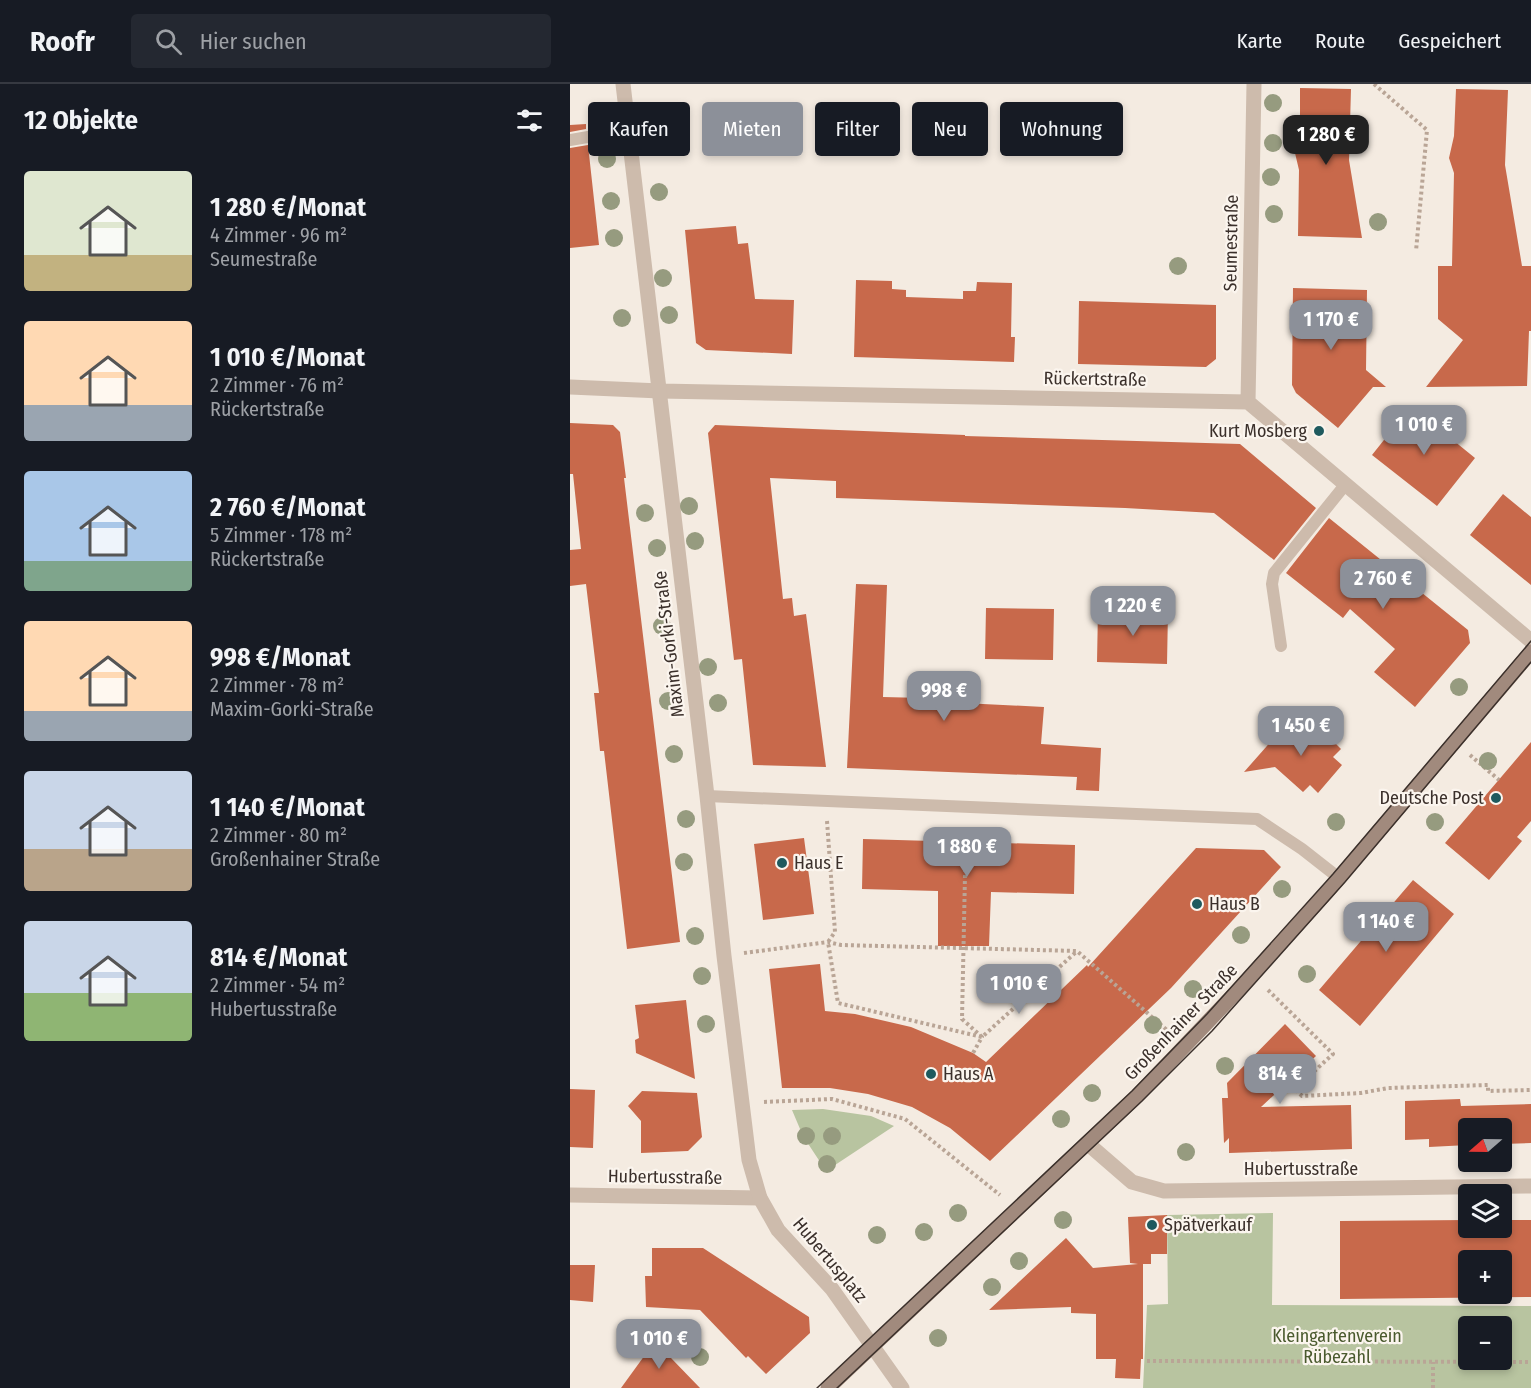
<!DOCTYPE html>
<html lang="de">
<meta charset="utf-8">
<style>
:root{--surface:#171b24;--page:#242831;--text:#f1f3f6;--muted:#9ea1a6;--line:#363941;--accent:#8c9099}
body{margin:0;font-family:"Fira Sans Condensed",sans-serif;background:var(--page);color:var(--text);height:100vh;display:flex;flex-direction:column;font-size:22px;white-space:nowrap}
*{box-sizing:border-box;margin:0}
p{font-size:20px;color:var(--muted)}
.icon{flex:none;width:33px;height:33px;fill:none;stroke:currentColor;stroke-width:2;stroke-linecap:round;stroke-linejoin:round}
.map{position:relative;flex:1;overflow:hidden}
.sheet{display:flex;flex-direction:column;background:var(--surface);width:570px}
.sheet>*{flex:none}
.hud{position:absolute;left:18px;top:18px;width:570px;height:54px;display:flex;gap:12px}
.needle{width:39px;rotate:250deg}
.controls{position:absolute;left:888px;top:1034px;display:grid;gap:12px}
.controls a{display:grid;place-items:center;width:54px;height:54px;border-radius:6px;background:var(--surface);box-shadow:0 3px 9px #0003;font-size:30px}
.price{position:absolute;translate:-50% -51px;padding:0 14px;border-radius:12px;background:var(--accent);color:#fff;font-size:20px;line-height:39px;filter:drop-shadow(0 2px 3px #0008)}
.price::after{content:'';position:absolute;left:50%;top:36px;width:18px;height:14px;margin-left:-9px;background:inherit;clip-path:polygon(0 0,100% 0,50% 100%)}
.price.on{background:#222;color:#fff}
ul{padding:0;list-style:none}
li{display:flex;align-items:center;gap:18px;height:150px;padding:0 24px}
li span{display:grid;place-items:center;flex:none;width:168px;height:120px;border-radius:6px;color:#555}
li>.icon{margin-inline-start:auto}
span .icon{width:72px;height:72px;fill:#fffc;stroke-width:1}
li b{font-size:26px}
h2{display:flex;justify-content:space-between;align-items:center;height:72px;padding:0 24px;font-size:26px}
.pill{padding:0 21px;border-radius:6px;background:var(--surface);box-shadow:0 3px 9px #0003;font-size:21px;line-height:54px}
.pill.on{background:var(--accent);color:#fff}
header{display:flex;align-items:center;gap:36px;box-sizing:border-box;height:84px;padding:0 30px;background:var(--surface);border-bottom:2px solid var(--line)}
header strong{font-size:28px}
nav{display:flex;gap:33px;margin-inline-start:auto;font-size:21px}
.search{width:420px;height:54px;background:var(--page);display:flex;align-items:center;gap:15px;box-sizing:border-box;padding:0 21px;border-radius:6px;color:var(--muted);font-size:22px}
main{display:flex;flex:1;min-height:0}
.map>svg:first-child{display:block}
</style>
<header>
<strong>Roofr</strong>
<div class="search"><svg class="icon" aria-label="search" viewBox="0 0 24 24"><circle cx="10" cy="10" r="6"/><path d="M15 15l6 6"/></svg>Hier suchen</div>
<nav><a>Karte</a><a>Route</a><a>Gespeichert</a></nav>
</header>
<main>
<section class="sheet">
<h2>12 Objekte<svg class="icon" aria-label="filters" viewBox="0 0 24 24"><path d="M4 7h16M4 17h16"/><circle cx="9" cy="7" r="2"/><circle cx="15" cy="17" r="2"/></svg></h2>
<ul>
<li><span style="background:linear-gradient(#dfe7d0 70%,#c2b280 0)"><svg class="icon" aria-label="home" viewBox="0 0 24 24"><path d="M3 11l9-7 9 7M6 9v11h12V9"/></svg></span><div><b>1 280 €/Monat</b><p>4 Zimmer · 96 m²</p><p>Seumestraße</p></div></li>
<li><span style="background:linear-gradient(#ffd9b3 70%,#9aa5b1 0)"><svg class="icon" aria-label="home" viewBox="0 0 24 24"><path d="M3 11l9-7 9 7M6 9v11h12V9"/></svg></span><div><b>1 010 €/Monat</b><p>2 Zimmer · 76 m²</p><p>Rückertstraße</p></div></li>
<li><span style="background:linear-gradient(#a9c7e8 75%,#7fa58c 0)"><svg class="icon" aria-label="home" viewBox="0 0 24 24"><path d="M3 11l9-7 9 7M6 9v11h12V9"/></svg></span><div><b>2 760 €/Monat</b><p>5 Zimmer · 178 m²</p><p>Rückertstraße</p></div></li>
<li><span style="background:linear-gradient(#ffd9b3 75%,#9aa5b1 0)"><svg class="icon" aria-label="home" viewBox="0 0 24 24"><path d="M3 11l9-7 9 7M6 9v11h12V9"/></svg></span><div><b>998 €/Monat</b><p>2 Zimmer · 78 m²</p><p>Maxim-Gorki-Straße</p></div></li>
<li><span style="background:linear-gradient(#c9d6e8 65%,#b9a48a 0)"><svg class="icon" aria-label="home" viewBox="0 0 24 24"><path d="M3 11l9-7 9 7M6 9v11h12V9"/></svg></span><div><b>1 140 €/Monat</b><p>2 Zimmer · 80 m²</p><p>Großenhainer Straße</p></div></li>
<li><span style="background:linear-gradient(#c9d6e8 60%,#8fb573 0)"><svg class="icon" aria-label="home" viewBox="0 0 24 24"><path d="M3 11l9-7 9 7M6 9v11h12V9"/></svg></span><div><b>814 €/Monat</b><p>2 Zimmer · 54 m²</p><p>Hubertusstraße</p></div></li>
</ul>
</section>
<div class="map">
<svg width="961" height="1304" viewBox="0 0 961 1304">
<rect width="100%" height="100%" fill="#f4ebe1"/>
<!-- green -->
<path fill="#b8c4a0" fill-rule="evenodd" d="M253,1025l48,7 23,10 -68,45 -23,-35 -11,-26z
M703,1129l-1,92 259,1v82h-388l4,-83 21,-1 -1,-89zM898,1242h34v33h-34z"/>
<!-- building -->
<path fill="#c8694b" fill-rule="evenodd" d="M730,4l51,1 -2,71 13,78 -64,-2 1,-66 -4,-17 5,-26z
M886,5l52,1 -3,75 17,101h9v65h-2l-2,55 -101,1 37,-47 -25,-21v-53h14l2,-93 -5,-15 5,-22z
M16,40v5l-16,3v-7z
M18,61l11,100 -29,3v-100z
M166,142l2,18 10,-1 7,56 39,1 -2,54 -86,-4 -10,-7 -11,-113z
M286,196l36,1v8l14,1v7l57,2v-8h13l1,-9 35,1 -1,54h4l-1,25 -160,-5z
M723,204l74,2 -1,80 20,17h-13l-35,41 -42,-35 -4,-8z
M509,217l137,4v54l-10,8 -128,-3z
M841,322l64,52 -38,48 -65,-51z
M0,339l43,2 7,7 6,46h-2l56,464 -53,7 -23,-198h-4l-6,-58h5l-13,-109 -16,2v-36l11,-1 -8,-75h-3z
M145,341l250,10v1l275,8 76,64 -42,52 -60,-47 -89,-5 -289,-10v-17l-66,-3 13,121 9,-1 2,18 12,-2 20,153 -73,-2 -11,-106 -8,1 -26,-227z
M933,410l28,23v68l-61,-50z
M759,434l139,112 2,13 -55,64 -41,-35 21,-23 -45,-40 -7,9 -57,-45z
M286,500l31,1 -4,112 81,2 -1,4 81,4 -3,37 60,4 -2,43 -23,-1 1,-13 -230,-9z
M416,524l68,1 -1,51 -68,-1z
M528,526l70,1 -1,53 -70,-2z
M743,637l28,28 -8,8 9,8 -24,28 -8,-8 -7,7 -28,-25 -31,5 44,-50 13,12z
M961,658v79l-14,16 5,4 -33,39 -44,-37z
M234,754l10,76 -51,6 -9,-76z
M293,755l212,6 -1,49 -83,-2 -2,54h-51v-55l-76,-2z
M626,764l68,2 17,17 -110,121 -181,173 -40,-33 -38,-21 -44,-13 -38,-6h-48l-13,-119 51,-5 5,47 30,3 56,13 62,26 13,9 101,-97 1,2z
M843,796l41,34 -94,112 -41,-36z
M116,916l9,79 -59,-26 -1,-13 4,-2 -4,-33z
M715,940l31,32 -55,51 90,-2 1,44 -123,4v-15l-5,5 -2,-45h6l-1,-15z
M0,1005l25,1 -2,58 -23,-1z
M72,1007l55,2 5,44 -14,14 -47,2v-32l-13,-15z
M890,1015l1,7 70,-2v39l-29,1v-16h-34v17l-39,2v-8l-24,1v-39z
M597,1131v39h-16v10h-8v95h-2l-1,20 -25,-1 1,-19h-20v-45l-25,-1v-6l-82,3 77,-72 27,30 45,-4 -8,-1 -2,-46z
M898,1136v7h34v-7h29v77l-191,2v-78zM898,1176h34v33h-34z
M82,1164h51l106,69 1,16 -44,41 -18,-18 -2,2 -46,-48 -54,-3 -1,-31h7z
M0,1181h25l-2,37 -23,-2z
M88,1253l18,13 -5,8 29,30h-79z"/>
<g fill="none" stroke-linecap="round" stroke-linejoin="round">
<!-- path -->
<path stroke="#b9a596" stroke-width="4" stroke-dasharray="3 3" stroke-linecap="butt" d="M804,0l53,46 -11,121
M900,671l29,25
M257,737l8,111 -7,10 10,61 144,34 94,-85
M396,743l-4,192 20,18 -9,16
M174,869l84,-11 13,3 236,6 92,81
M698,906l65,64 -38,35 7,7 59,-3 27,-5 100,-3v6l43,-1
M194,1018l68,-3 73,20 95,76
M577,1277l384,1
M863,1304v-26"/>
<!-- service -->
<path stroke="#cdbbac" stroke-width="12" d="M0,56l58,-10
M711,562l-9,-62 2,-11 71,-88
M137,712l550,23 45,30 37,29"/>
<!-- minor -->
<path stroke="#cdbbac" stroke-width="15" d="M0,303l90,4 588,11 283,239
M678,318l6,-318
M0,1111l190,3"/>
<!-- tertiary -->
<path stroke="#cdbbac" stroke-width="15" d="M53,0l84,712 17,160 25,204 11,38 18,32 54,59 70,99
M517,1059l45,39 32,9 367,-5"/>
<!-- secondary -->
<path stroke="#a18a7d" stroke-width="15" d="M258,1304l309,-292 102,-107 88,-97 204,-240"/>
<!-- tram -->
<path stroke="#3b302b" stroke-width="1.5" d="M247,1304l315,-297 75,-77 126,-140 198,-233
M267,1304l305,-287 70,-70 133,-149 186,-220"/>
</g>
<!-- trees -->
<g fill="#969b7f">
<circle cx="703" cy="19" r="9"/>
<circle cx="78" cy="31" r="9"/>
<circle cx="32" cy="34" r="9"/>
<circle cx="703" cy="59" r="9"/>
<circle cx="37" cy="75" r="9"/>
<circle cx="701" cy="93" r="9"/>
<circle cx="89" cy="108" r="9"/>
<circle cx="41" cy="117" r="9"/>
<circle cx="704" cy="130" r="9"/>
<circle cx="808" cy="138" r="9"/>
<circle cx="44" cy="154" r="9"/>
<circle cx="608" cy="182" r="9"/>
<circle cx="93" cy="194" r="9"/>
<circle cx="99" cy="231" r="9"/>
<circle cx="52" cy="234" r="9"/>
<circle cx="119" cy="422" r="9"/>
<circle cx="75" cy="429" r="9"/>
<circle cx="125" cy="457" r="9"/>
<circle cx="87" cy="464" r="9"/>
<circle cx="92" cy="542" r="9"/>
<circle cx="138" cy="583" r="9"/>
<circle cx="889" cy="603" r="9"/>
<circle cx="98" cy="617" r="9"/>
<circle cx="148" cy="619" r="9"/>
<circle cx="104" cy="670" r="9"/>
<circle cx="918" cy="677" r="9"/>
<circle cx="116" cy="735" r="9"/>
<circle cx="766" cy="738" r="9"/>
<circle cx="865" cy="738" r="9"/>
<circle cx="114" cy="778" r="9"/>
<circle cx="712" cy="805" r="9"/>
<circle cx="671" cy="851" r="9"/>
<circle cx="125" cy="852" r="9"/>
<circle cx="737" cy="890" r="9"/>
<circle cx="132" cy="892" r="9"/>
<circle cx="623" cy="905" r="9"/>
<circle cx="136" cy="940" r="9"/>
<circle cx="583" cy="941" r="9"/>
<circle cx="655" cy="982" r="9"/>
<circle cx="522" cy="1009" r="9"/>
<circle cx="491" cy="1035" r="9"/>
<circle cx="236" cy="1052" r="9"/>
<circle cx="262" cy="1052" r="9"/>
<circle cx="616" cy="1068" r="9"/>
<circle cx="257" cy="1080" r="9"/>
<circle cx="388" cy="1129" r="9"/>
<circle cx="493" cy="1136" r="9"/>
<circle cx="354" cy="1148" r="9"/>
<circle cx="307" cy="1151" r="9"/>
<circle cx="449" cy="1177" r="9"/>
<circle cx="422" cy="1203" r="9"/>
<circle cx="368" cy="1254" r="9"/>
<circle cx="130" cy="1273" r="9"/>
</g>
<!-- markers -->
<g fill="#1f5a5e" stroke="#fbf5ee" stroke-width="2">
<circle cx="749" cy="347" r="6"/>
<circle cx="926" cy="714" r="6"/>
<circle cx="212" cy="779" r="6"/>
<circle cx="627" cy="820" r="6"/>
<circle cx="361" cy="990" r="6"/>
<circle cx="582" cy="1141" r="6"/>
</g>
<g text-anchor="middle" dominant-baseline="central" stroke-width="4.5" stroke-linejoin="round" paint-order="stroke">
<!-- street labels -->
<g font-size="18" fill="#3b302b" stroke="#fbf5ee">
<text transform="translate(661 159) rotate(-89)">Seumestraße</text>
<text transform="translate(525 295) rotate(1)">Rückertstraße</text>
<text transform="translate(99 560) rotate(-97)">Maxim-Gorki-Straße</text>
<text transform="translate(611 938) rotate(-46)">Großenhainer Straße</text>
<text x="731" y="1085">Hubertusstraße</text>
<text transform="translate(95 1093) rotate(1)">Hubertusstraße</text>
<text transform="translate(260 1176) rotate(50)">Hubertusplatz</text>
</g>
<!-- poi labels -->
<g font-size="18" fill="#3b302b" stroke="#fbf5ee" text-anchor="start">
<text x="737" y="347" text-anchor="end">Kurt Mosberg</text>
<text x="914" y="714" text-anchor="end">Deutsche Post</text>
<text x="224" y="779">Haus E</text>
<text x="639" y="820">Haus B</text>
<text x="373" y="990">Haus A</text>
<text x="594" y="1141">Spätverkauf</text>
</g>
<!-- park labels -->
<g font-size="18" fill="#4a5a2e" stroke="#fbf5ee">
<text x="767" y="1252">Kleingartenverein<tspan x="767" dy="21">Rübezahl</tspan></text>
</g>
</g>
</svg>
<div class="controls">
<a><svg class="needle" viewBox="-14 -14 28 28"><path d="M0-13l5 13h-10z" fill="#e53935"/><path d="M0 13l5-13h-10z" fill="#9ea1a6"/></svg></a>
<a><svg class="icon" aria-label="layers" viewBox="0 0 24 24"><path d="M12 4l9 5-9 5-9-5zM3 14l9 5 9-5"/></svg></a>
<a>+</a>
<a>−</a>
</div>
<b class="price on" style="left:756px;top:82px">1 280 €</b>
<b class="price" style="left:761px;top:267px">1 170 €</b>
<b class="price" style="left:854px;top:372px">1 010 €</b>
<b class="price" style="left:813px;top:526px">2 760 €</b>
<b class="price" style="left:563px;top:553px">1 220 €</b>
<b class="price" style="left:374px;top:638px">998 €</b>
<b class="price" style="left:731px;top:673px">1 450 €</b>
<b class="price" style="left:397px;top:794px">1 880 €</b>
<b class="price" style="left:816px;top:869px">1 140 €</b>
<b class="price" style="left:449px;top:931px">1 010 €</b>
<b class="price" style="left:710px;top:1021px">814 €</b>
<b class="price" style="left:89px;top:1286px">1 010 €</b>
<div class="hud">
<a class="pill">Kaufen</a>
<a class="pill on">Mieten</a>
<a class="pill">Filter</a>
<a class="pill">Neu</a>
<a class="pill">Wohnung</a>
</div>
</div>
</main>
